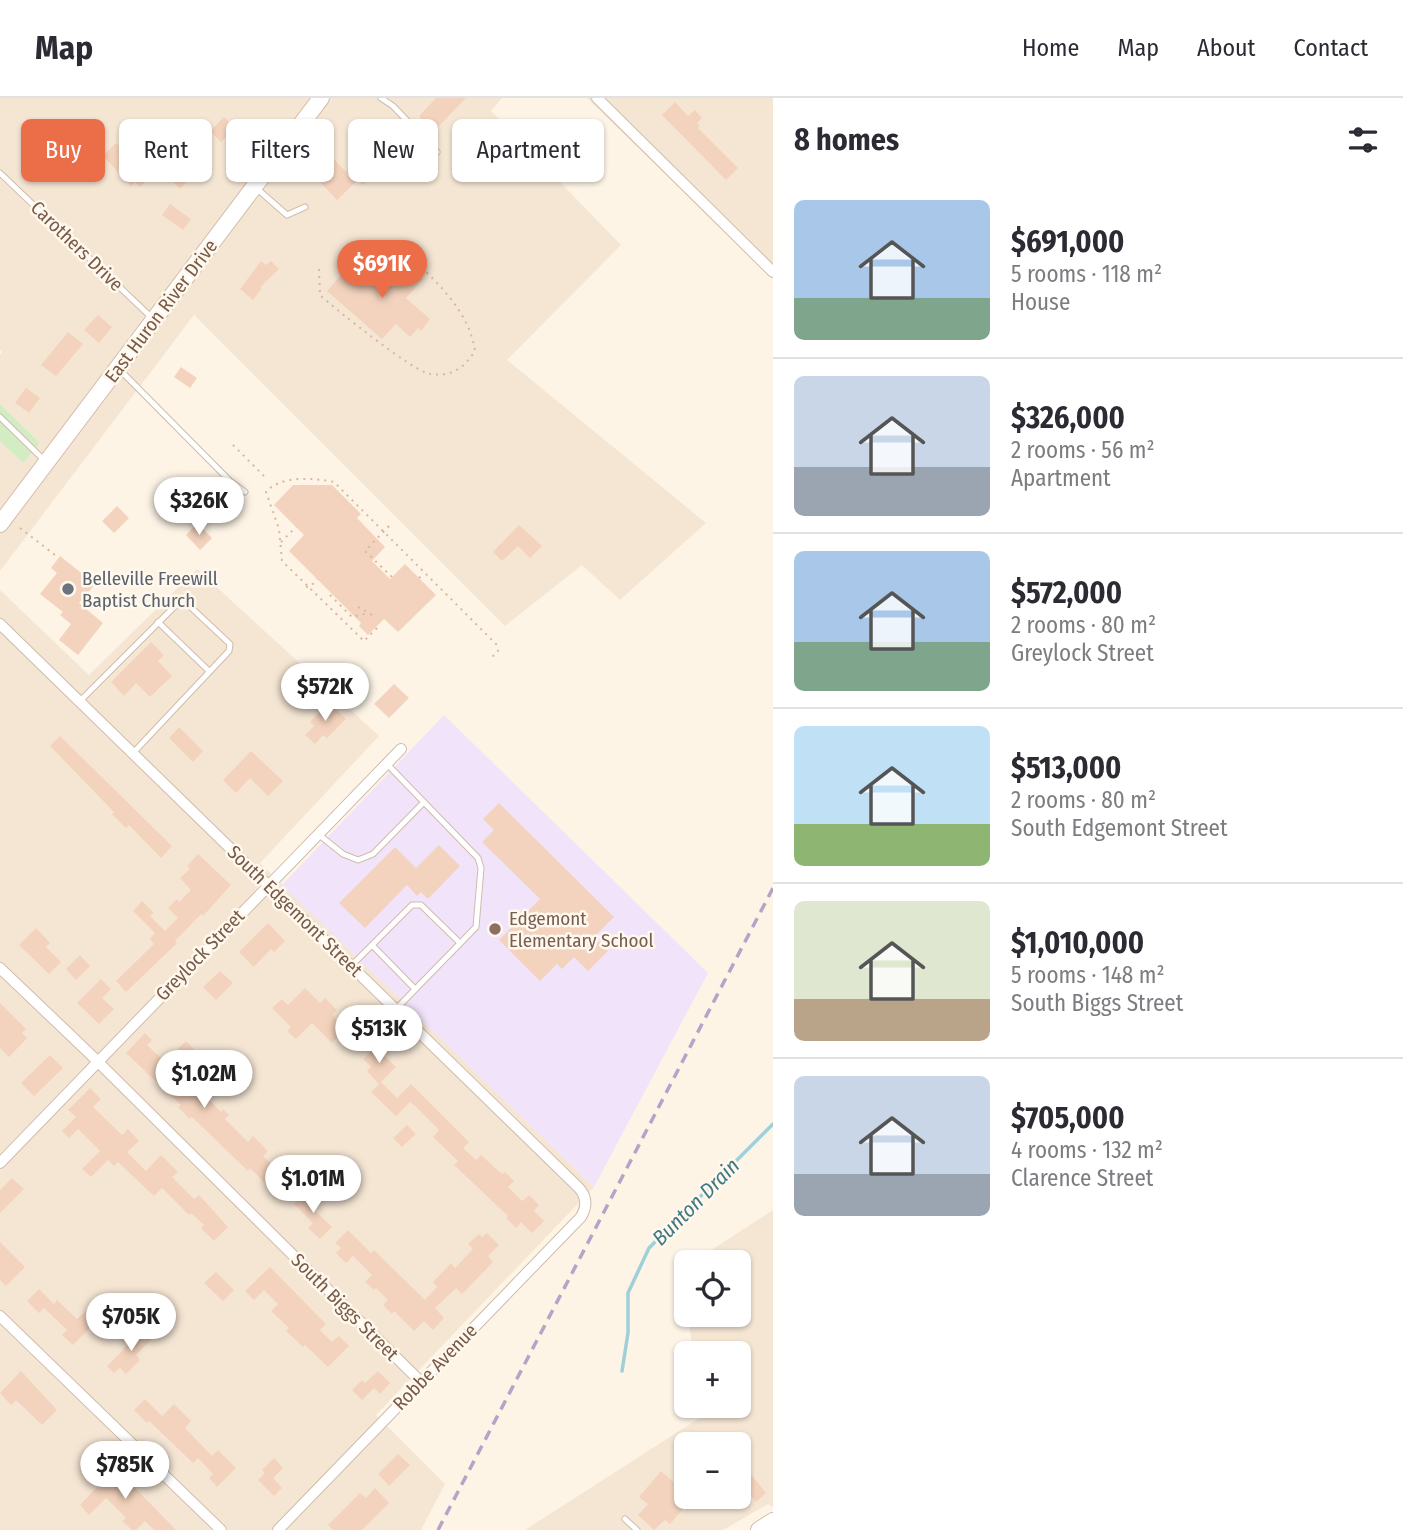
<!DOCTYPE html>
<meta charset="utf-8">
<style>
:root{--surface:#fff;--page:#f2f2f3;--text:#2b2b33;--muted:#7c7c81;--line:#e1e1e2;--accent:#eb6e48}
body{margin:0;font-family:"Fira Sans Condensed",sans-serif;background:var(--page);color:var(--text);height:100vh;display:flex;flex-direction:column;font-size:26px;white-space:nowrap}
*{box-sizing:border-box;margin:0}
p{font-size:23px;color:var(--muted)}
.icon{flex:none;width:38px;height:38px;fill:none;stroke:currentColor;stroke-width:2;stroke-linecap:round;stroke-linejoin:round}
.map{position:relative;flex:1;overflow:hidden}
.side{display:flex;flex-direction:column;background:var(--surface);width:630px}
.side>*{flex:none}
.banner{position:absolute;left:21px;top:21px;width:646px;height:63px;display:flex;gap:14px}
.buttons{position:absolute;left:674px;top:1152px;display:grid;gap:14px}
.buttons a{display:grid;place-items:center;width:77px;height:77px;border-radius:10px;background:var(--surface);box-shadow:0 2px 5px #0004;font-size:35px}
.price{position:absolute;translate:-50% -60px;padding:0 16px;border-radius:24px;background:#fff;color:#222;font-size:23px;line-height:46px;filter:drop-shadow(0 2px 4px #0008)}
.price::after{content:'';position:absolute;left:50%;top:42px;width:21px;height:16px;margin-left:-10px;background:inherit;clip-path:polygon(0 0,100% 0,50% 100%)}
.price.on{background:var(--accent);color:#fff}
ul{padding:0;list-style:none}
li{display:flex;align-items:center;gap:21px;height:175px;padding:0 21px}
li+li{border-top:2px solid var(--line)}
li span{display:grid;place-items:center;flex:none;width:196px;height:140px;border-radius:10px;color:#555}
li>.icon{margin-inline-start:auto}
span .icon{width:84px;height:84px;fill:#fffc;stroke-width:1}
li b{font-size:30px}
h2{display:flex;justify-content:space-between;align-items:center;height:84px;padding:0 21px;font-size:30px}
.tag{padding:0 24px;border-radius:10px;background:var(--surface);box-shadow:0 2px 5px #0004;font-size:24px;line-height:63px}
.tag.on{background:var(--accent);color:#fff}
header{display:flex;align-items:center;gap:42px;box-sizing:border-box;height:98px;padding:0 35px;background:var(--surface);border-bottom:2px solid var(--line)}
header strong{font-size:33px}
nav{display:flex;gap:38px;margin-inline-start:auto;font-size:24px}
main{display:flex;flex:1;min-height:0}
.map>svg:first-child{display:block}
</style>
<header>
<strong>Map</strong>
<nav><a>Home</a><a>Map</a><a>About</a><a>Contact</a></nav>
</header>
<main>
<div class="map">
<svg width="773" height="1432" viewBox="0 0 773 1432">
<rect width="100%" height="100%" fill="#fdf4e6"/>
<!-- residential -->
<path fill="#f5e6d4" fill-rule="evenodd" d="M0,0h502l-11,13 130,134 -114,115 199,163 -86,77 -38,-35 -77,61 -311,-311 -194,256v-130l23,22 17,-20 -40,-39v-49l2,-3 -2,-2z
M587,0h186v181z
M197,471l182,167 -119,127 334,324 -218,228 69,69 -24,46h-421v-940l89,85z
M773,1112v297l-5,-3 -45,26h-198l176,-113 -2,-12h39v-52h-45l-5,-39h50v-52h-45zM686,1346h52v52h-52z"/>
<!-- education -->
<path fill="#f1e3fa" d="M444,617l264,258 -114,214 -312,-302z"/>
<!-- green -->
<path fill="#d3ecc4" d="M0,306l40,39 -17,20 -23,-22z"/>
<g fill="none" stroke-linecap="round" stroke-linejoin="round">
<!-- stream -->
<path stroke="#9fd0da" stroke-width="3.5" d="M622,1273l6,-38v-40l21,-45 124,-124"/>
</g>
<!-- building -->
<path fill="#f3d3bd" d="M436,0h30l-32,33 -15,-15z
M675,4l13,14 7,-6 7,8 -5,5 3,3 -2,2 40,40 -12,12 -64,-65z
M224,19l11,11 -14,14 -11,-11z
M116,45l26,25 16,-16 13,13 4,-4 16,16 -11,12 -21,-21 -19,19 -5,-5 -4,4 -28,-30z
M363,57l15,15 -15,15 -5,-5 -21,20 -16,-17 7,-6 -6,-6 12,-12 12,13z
M170,106l21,15 -8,11 -21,-15z
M398,160l25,21 -17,19 24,21 -9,12 -3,-3 -8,9 -14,-13 -14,15 -55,-48 21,-24 20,18 3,-4 4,4z
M261,163l5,4 5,-4 8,8 -19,18 2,1 -9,12 -13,-11z
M98,217l14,12 -13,16 -15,-13z
M68,234l15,12 -27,32 -15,-11z
M181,269l16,11 -7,10 -16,-11z
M26,290l14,10 -11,15 -14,-10z
M293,387h39l29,29 -4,4 28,29 -13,14 18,18 15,-15 31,31 -38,37 -14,-13 -16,16 -9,-9 2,-3 -72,-72 15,-16 -30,-30z
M117,408l12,12 -15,15 -12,-12z
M197,425l15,15 -12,12 -14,-15z
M519,427l23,21 -12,12 -12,-12 -16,15 -9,-9z
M60,458l35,28 -16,19 24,20 -25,32 -19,-15 12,-16 -11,-9 3,-3 -23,-18 17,-21 -6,-5z
M151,544l13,13 -6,6 14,15 -22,21 -14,-14 -12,13 -13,-14z
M394,586l15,14 -20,20 -15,-14z
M329,604l17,17 -19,19 -4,-3 -8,9 -10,-9 9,-9 -4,-4z
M179,629l24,24 -10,11 -24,-24z
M60,638l112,110 -11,12 -32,-33 -3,3 -14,-14 2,-2 -64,-66z
M251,653l32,30 -15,15 -18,-18 -14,15 -13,-13z
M499,705l115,114 -20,20 14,14 -20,20 -14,-14 -12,12 -5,-5 -17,17 -41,-41 41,-41 -58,-57 12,-12 -11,-11z
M439,747l21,21 -32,33 -7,-7 -4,4 -10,-11 -42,43 -26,-25 56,-56 21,21z
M198,756l33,31 -28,31 -2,-2 -26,27 2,2 -51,49 -10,-11 38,-37 -4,-5 5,-6 -22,-22 9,-10 12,12 -4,3 15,15 13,-13 -10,-10 9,-9 2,3 12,-12 -11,-12 10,-9 -3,-3z
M268,825l17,18 -11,11 -3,-3 -17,18 -15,-15z
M36,830l14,15 -4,4 15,15 -12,12 -30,-29z
M80,857l10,11 -14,14 -10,-11z
M220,873l13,12 -17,17 -13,-13z
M101,881l10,10 -9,9 12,11 -15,15 -22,-21z
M305,890l15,15 5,-5 12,12 -5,5 14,14 -14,14 -20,-20 -16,16 -9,-8 4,-4 -19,-19 10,-9 6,6z
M0,905l26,26 -4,4 5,5 -18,19 -9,-9z
M145,935l7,7 -5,5 18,17 21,-21 8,8 -16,17 43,46 2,-3 6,6 -4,4 23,23 5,-6 15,15 -5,5 24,24 -12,13 -25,-25 -2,3 -56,-54 -2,2 -12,-12 3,-2 -55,-52z
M375,949l21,20 -17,17 -12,-13 4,-4 -8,-8z
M50,957l13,13 -29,28 -13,-13z
M381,984l16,16 14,-14 58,58 -6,6 13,12 5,-5 21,19 3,-2 9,9 -6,6 14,14 7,-6 10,10 -5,6 10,10 -12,12 -11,-11 -5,6 -10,-10 2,-2 -54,-51 4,-4 -25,-24 6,-7 -24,-24 -5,-4 -14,14 -25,-24z
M90,990l11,11 -8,8 29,28 6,-6 11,12 -12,11 19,19 15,-16 17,17 -6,5 22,22 5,-4 29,32 -14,14 -13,-13 3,-3 -13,-12 -2,2 -27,-27 -8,8 -36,-34 -4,4 -6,-6 -17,17 -9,-8 18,-18 -22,-22 -9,9 -7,-7 14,-14 -8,-7z
M407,1027l9,9 -14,13 -9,-9z
M12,1080l12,11 -24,24v-23z
M306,1094l13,13 -5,5 18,17 -12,12 -12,-11 5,-5 -19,-19z
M348,1132l23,23 3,-3 51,50 12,-13 -4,-5 18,-19 4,5 18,-19 -5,-5 11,-10 3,3 5,-4 12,12 -11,11 5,6 -31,32 -6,-6 -21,20 9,10 -11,12 -9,-9 -10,10 -20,-20 -2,3 -9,-9 5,-5 -12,-12 -2,2 -9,-8 7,-7 -19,-19 -7,7 -10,-10 5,-5 -6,-5z
M0,1144l25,25 -19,19 -6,-6z
M270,1169l56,57 -6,6 12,12 7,-6 10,10 -21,21 -23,-22 -2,2 -17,-16 3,-3 -18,-17 7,-7 -14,-14 -10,10 -9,-9z
M216,1174l18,18 -11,11 -19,-18z
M39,1191l15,15 3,-4 20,19 13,-12 10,11 -27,27 -11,-10 5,-5 -23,-22 -5,5 -12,-12z
M146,1229l9,9 -19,19 4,5 -14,14 -6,-6 -6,5 -7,-7z
M21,1273l36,39 -15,15 -26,-25 -5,5 -11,-12z
M378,1273l12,12 -10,11 -6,-6 -12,12 -10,-10 10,-10 3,3z
M145,1301l17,17 12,-12 17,17 -6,7 27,28 6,-6 18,18 -19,19 -8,-9 4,-4 -15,-16 -5,5 -44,-42 -2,2 -13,-13z
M398,1356l12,11 -21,21 -11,-12z
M274,1360l9,10 -10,10 9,10 -8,8 -16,-16 7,-7 -3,-3z
M109,1365l31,30 36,37h-22l-9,-9 -9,9h-4l-10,-9 4,-3 -20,-20 -17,17 -9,-10 23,-24 -6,-6z
M661,1373l25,22v3l6,3 -22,25 -5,-4 -11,10 -16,-15 10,-11 -9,-7z
M750,1375l16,20 -10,9 -17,-20z
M375,1390l14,15 -27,27h-29l-5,-5 32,-32 6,5z"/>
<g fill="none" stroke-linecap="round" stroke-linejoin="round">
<defs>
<path id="lane" d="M381,0l12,8 44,46
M0,75l151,144
M255,89l32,28 18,-8
M120,272l110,111 15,11
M0,319l45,44
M158,524l51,49
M80,603l102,-102 48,45 -1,7 -96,102
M387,666l91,94 3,10 -5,59 -80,82
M318,736l25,20 15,6 15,-6 51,-52
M372,847l43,44
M351,868l61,-61h9l39,38
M625,1421l12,11"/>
<path id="street" d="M597,0l176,174
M0,526l579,564c8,9 8,19 2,29l-303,313
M0,870l88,84 333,330
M0,1065l401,-414
M0,1218l221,214"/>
<path id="secondary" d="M0,426l321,-426
M759,1432l14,-9"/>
</defs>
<!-- lane casing -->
<use href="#lane" stroke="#cfbcac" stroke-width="7"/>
<!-- street casing -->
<use href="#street" stroke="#cfbcac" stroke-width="12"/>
<!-- secondary casing -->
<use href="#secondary" stroke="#d5beac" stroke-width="18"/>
<!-- path -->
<path stroke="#d9b69f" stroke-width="2" stroke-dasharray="2 5" stroke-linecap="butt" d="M319,171l1,26c15,14 94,77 110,79 22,3 34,-6 45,-23 -6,-41 -40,-71 -69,-98
M233,347l31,31
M389,428l-24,25 27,26
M20,430l35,27
M281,444l15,-15
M419,480l5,-5
M306,489l5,-1 6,-7
M330,497l22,22 16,-4
M358,509l16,9
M377,530l-13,13 -82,-80 -3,-32 -13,-37c14,-17 48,-14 68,-10l162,162 2,7 -8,8"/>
<!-- lane -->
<use href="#lane" stroke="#fff" stroke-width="5"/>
<!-- street -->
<use href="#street" stroke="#fff" stroke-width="10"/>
<!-- secondary -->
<use href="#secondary" stroke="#fff" stroke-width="16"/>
<!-- rail -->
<path stroke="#b7a3c8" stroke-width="3.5" stroke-dasharray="10 7" stroke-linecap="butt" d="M438,1432l335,-642"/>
</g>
<!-- markers -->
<circle fill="#6b7280" stroke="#fff8ed" stroke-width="2.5" cx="68" cy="491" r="7"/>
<circle fill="#8d6e63" stroke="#fff8ed" stroke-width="2.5" cx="495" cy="831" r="7"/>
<g text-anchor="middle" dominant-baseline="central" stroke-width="5" stroke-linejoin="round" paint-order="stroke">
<!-- street labels -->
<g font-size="19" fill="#785a4a" stroke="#fff8ed">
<text transform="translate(77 148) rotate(44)">Carothers Drive</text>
<text transform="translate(161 213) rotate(-53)">East Huron River Drive</text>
<text transform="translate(295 813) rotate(44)">South Edgemont Street</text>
<text transform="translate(200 857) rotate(-46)">Greylock Street</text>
<text transform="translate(345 1209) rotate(45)">South Biggs Street</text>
<text transform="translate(435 1269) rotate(-46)">Robbe Avenue</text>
</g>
<!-- worship labels -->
<g font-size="19" fill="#5b616d" stroke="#fff8ed" text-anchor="start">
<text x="82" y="480">Belleville Freewill<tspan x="82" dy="22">Baptist Church</tspan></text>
</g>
<!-- education labels -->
<g font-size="19" fill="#785e54" stroke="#fff8ed" text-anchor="start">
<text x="509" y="820">Edgemont<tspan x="509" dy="22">Elementary School</tspan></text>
</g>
<!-- water labels -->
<g font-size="21" font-style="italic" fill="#3f7884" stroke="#fff8ed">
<text transform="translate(696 1104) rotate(-45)">Bunton Drain</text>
</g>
</g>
</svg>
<div class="buttons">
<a><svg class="icon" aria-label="locate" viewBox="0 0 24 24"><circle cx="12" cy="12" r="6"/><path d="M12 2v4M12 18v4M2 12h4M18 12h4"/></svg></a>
<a>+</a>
<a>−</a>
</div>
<b class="price on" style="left:382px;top:202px">$691K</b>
<b class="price" style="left:199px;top:439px">$326K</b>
<b class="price" style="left:325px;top:625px">$572K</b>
<b class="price" style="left:379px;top:967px">$513K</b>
<b class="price" style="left:204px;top:1012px">$1.02M</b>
<b class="price" style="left:313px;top:1117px">$1.01M</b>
<b class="price" style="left:131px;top:1255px">$705K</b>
<b class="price" style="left:125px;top:1403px">$785K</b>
<div class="banner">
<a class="tag on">Buy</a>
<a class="tag">Rent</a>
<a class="tag">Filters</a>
<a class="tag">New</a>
<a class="tag">Apartment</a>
</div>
</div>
<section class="side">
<h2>8 homes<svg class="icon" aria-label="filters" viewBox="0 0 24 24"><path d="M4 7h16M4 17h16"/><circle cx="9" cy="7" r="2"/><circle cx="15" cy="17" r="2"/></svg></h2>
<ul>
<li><span style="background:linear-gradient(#a9c7e8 70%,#7fa58c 0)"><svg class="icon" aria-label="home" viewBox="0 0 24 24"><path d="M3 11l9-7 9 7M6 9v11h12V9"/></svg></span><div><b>$691,000</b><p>5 rooms · 118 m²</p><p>House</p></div></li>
<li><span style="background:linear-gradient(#c9d6e8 65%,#9aa5b1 0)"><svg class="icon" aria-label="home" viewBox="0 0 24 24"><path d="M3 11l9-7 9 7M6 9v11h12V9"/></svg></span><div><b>$326,000</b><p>2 rooms · 56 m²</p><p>Apartment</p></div></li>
<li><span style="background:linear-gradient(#a9c7e8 65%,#7fa58c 0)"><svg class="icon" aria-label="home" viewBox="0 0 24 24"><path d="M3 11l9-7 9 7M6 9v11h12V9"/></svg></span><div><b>$572,000</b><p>2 rooms · 80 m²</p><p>Greylock Street</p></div></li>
<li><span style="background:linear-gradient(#bfe0f5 70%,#8fb573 0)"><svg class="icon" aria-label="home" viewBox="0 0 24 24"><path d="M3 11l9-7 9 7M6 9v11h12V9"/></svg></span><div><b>$513,000</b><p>2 rooms · 80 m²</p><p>South Edgemont Street</p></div></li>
<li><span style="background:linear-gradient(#dfe7d0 70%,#b9a48a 0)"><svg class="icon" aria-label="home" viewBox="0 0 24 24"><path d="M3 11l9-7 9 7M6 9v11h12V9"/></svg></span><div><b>$1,010,000</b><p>5 rooms · 148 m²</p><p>South Biggs Street</p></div></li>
<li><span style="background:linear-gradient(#c9d6e8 70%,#9aa5b1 0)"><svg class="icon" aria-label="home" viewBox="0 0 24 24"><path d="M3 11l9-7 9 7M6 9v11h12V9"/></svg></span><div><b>$705,000</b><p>4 rooms · 132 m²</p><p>Clarence Street</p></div></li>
</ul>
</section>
</main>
